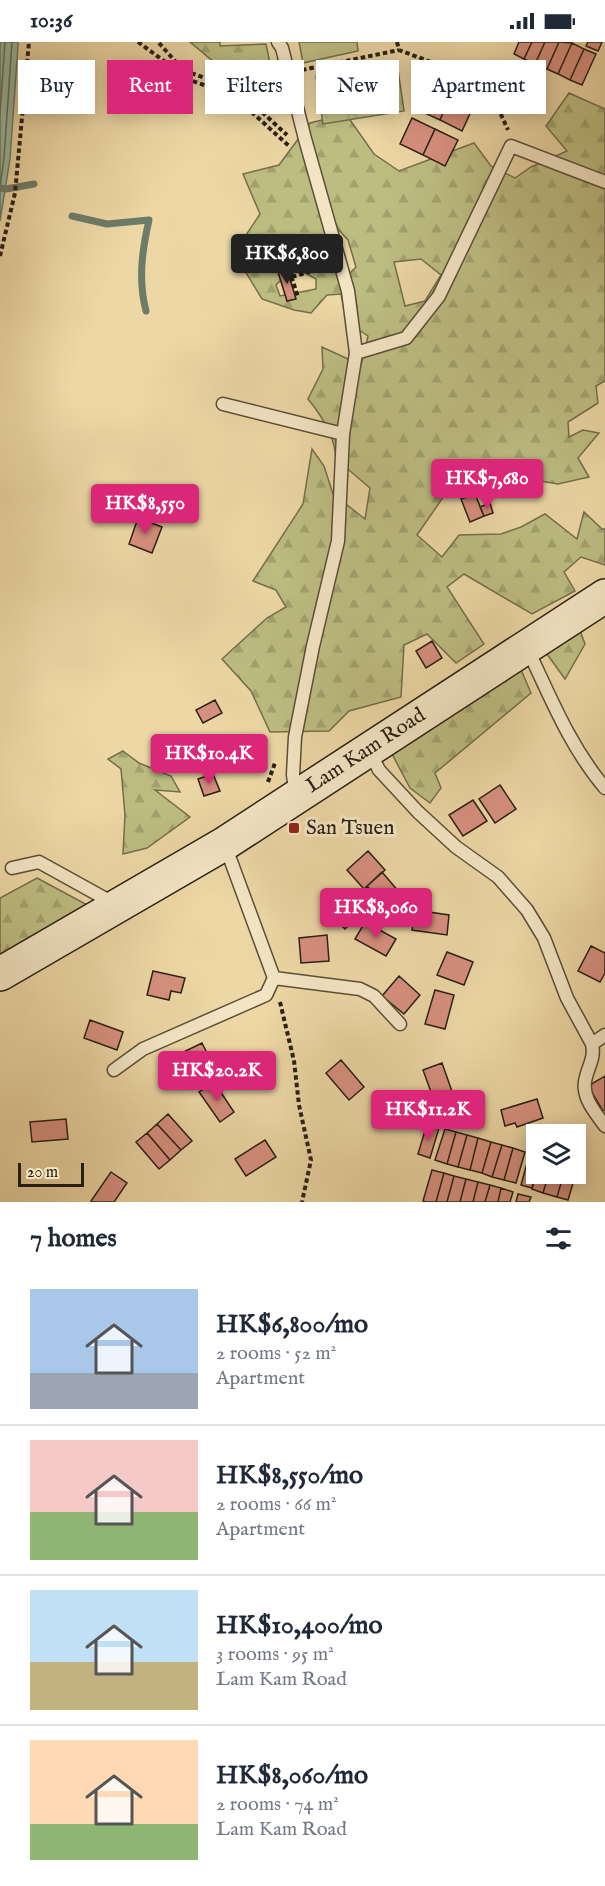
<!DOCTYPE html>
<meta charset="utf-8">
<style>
:root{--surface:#fff;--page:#f6f6f7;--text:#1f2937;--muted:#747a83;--line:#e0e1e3;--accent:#db2777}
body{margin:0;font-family:"IM FELL English",serif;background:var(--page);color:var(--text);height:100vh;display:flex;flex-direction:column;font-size:22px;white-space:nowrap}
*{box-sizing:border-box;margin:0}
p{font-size:20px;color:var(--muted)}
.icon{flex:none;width:33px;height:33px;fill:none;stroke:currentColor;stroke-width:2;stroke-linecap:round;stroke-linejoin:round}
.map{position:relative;height:1160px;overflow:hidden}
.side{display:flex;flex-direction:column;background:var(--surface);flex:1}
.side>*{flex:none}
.banner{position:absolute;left:18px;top:18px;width:570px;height:54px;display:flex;gap:12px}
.buttons{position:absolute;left:526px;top:1082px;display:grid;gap:12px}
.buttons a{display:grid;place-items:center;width:60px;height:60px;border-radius:0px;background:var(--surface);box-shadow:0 3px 15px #0003;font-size:30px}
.scale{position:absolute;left:18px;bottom:15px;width:66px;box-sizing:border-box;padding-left:6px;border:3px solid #292014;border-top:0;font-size:16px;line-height:21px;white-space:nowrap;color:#292014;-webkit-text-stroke:4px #f3e5c4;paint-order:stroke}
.price{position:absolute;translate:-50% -51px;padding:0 14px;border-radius:6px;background:var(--accent);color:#fff;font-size:20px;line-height:39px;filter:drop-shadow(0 2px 3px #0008)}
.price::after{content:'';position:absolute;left:50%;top:36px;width:18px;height:14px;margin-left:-9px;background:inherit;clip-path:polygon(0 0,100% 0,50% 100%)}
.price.active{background:#222;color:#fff}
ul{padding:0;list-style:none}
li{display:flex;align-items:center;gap:18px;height:150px;padding:0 30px}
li+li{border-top:2px solid var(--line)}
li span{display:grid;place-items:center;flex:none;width:168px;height:120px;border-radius:0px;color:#555}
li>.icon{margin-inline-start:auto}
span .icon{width:72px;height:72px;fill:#fffc;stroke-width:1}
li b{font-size:26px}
h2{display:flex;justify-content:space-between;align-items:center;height:72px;padding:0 30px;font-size:26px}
.tag{padding:0 21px;border-radius:0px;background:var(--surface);box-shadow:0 3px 15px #0003;font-size:21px;line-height:54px}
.tag.active{background:var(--accent);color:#fff}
.status{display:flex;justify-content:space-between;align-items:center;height:42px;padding:0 30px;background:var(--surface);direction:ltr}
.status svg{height:16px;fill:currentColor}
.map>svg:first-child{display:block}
</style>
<div class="status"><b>10:36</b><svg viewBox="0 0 49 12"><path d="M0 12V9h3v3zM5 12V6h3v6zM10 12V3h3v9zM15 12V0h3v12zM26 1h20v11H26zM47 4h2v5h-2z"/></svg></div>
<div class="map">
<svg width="605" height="1160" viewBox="0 0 605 1160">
<defs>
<pattern id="forest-firs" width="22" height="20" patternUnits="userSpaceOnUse" patternTransform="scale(1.5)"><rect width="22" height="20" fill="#bdbd82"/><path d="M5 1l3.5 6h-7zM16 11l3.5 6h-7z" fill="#a2a26f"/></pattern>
<pattern id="park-crowns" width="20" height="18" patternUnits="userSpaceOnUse" patternTransform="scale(1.5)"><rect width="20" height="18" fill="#bdbd82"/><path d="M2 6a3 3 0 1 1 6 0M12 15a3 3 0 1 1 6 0" fill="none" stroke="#a2a26f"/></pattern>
</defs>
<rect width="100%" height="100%" fill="#ecd7a5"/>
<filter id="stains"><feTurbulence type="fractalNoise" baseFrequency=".00333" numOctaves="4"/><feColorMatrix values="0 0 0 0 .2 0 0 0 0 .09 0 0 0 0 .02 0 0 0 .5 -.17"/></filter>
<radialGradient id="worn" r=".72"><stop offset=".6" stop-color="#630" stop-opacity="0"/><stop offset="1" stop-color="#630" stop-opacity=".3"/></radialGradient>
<!-- grass -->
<path fill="#bdbd82" stroke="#736e4b" stroke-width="1.5" d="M299,0h58l1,9 -55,12z"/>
<!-- forest -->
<path fill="url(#forest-firs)" stroke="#736e4b" stroke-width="1.5" fill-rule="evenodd" d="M190,0h30v4l46,-2 12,58 -34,-24 -30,-16z
M569,51l36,16v272l-9,5 2,17 -30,19 1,15 14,-7 16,3 -21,25 11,19 -31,7 -42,-7 -40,-2 -23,8 -36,52 25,22 17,-22 42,-1 20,-7 24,-13 32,25 7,-27 18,17h3v36l-24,-8 -17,15 11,19 -43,23 -68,-40 -17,13 37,57 -28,19 -29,-29 -23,11 -3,52 -52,14 -20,20 -59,1 -19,-41 -29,-32 45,-41 19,-11 -10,-17 -23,-9 50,-77 9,-55 12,17 9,28 32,25 5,-31 -34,-29c-1,-22 -14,-43 -28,-60l15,-30 -1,-22 39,18 7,-29 -21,-14 -6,-28 -14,1 -16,18 -17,-3 -32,-11 -28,-46 26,-39 -17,-40 36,-9 31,-42 36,-9 28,40 25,17 75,-28 17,23 24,12 16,-11 36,-16 -21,-25zM337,186l11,12 8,27 -16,16 -2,-10 -17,-30zM421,217l20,16 -16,26 -20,5 -11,-44zM294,225l22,12v10l-36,7 -4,-11z
M579,586l6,16 -20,35 -21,-29z
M519,623l12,28 -96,80 6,15 -11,15 -20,-15 -18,-34z
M123,709l16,12 32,13 9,16 -25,-2 35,27 -43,31 -24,6 2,-39 -4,-46 -13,-10z
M37,836l56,30 -93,57v-67z"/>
<!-- park -->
<path fill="url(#park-crowns)" stroke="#736e4b" stroke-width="1.5" d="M397,21l7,48 -81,13 -7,-48z"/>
<!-- water -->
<path fill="#9abaa1" stroke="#6d7c69" stroke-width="1.5" d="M0,0h18v4l-8,113 -10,62z"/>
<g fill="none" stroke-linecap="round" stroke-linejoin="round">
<!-- shore -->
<path stroke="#626d5a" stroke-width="1.5" d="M0,71l5,-71
M0,146l4,-30 8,-116"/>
<!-- stream -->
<path stroke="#6d7c69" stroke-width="7" d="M0,146l6,1 28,-5
M72,174l35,8 42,-4c-7,31 -11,60 -3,91"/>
</g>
<!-- building -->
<path fill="#d7907f" stroke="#292014" stroke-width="1.5" d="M519,0h13l-8,17 -10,-5z
M532,0h13l-10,22 -11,-5z
M545,0h14l-12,27 -12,-5z
M559,0l13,1 -14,31 -11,-5z
M588,0h14l-4,9 -12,-5z
M572,1l12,6 -14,31 -12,-6z
M584,7l12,5 -14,31 -12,-5z
M516,33l7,5 -6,8 -6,-5z
M429,41l22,11 -11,26 -24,-11z
M451,52l23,11 -12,26 -22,-11z
M412,76l23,11 -12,26 -23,-11z
M435,87l23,11 -13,26 -22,-11z
M287,227l9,30 -9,2 -9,-29z
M475,452l9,22 -14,6 -9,-23z
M490,461l3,10 -9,3 -4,-9z
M138,476l24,9 -10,26 -23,-9z
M432,599l10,17 -16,10 -10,-17z
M215,658l7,13 -19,10 -7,-13z
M253,699l9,11 -21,18 -9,-12z
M213,732l7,17 -16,5 -6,-17z
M500,743l16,24 -21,14 -16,-24z
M473,758l14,21 -24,15 -14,-21z
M368,809l17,19 -21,19 -17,-19z
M382,830l23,27 -15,13 -23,-26z
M343,849l21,19 -19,19 -20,-20z
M415,868l34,5 -2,20 -35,-5z
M365,880l31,17 -10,17 -31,-17z
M327,893l2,26 -28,2 -2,-25z
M591,904l14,7v20l-5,9 -22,-11z
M447,910l26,10 -9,23 -27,-10z
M153,929l32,7 -4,15 -10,-2 -2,9 -22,-5z
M399,934l21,19 -16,19 -22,-18z
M435,948l19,5 -9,34 -20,-5z
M90,978l33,12 -6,18 -33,-12z
M202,1001l9,18 -32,15 -8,-18z
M341,1018l23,27 -15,13 -23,-27z
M442,1021l12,34 -19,6 -12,-33z
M605,1034v34l-2,1 -15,-25z
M214,1040l20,30 -14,10 -21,-30z
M537,1057l6,19 -26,9 -2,-4 -10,3 -4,-16z
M168,1072l24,27 -11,9 -24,-26z
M66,1077l2,20 -36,3 -2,-20z
M157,1082l24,26 -11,10 -23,-27z
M427,1082l12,4 -9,30 -12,-4z
M445,1087l11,3 -9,32 -12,-4z
M456,1090l11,3 -9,32 -11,-3z
M147,1091l23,27 -11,9 -23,-27z
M467,1093l11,3 -8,32 -12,-3z
M478,1096l13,4 -9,31 -12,-3z
M265,1098l11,17 -30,19 -11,-17z
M491,1100l11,3 -10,32 -10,-4z
M502,1103l11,3 -9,32 -12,-3z
M513,1106l12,4 -9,31 -12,-3z
M527,1121l10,3 -5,22 -11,-3z
M432,1128l12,3 -8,29h-10l-3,-1z
M537,1129v2h12l-6,20 -11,-4z
M111,1130l16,11 -13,19h-21l-2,-1z
M444,1131l10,3 -7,26h-11z
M549,1131h15l-7,24 -14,-4z
M564,1131h12l-8,27 -11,-3z
M454,1134l12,3 -6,23h-13z
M466,1137l12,3 -5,20h-13z
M478,1140l12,3 -5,17h-12z
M490,1143l11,3 -3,14h-13z
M501,1146l12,4 -3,10h-12z
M518,1152l13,3 -2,5h-13z"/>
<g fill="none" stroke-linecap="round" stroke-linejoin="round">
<defs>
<path id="service" d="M278,0l4,6 23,91 43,152 8,62 -13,81 -5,107 -25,105 -18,91 -2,38 3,20
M356,311l50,-15 33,-42 72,-150 94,36
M223,362l120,30
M527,606c23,48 43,99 78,140
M369,708l10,20 39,42 38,35 42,30 29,33 17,28 23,60 25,46c3,13 -3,21 -6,33 -6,19 9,35 19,49
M225,803l49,133 86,11 14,7 26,28
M12,826l27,-6 76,42
M592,1002l13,-9
M114,1028l29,-21 123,-54 8,-17"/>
<path id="secondary" d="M0,932l224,-130 381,-248"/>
</defs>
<!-- service casing -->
<use href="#service" stroke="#5a4e38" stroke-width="15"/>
<!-- secondary casing -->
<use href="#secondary" stroke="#292014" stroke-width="36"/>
<!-- path -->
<path stroke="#292014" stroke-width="4" stroke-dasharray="4.5 3" stroke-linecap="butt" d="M138,0l52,38 44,16 55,50
M397,0l2,8 80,30 10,8 19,42
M159,1l24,27 55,20 49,45
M302,28l97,-20
M0,214l15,-63 14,-151
M253,219l36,8 9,28
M292,235l33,-10
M268,740l7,-19
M280,960l14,59 5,44 12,55 -9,42"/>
<!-- service -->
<use href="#service" stroke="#f3e5c4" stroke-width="12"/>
<!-- secondary -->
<use href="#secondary" stroke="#f3e5c4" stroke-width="33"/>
</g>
<!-- markers -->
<rect fill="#8f2418" stroke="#f3e5c4" stroke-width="2" x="288" y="780" width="12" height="12" rx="3"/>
<g text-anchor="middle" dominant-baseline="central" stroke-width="6" stroke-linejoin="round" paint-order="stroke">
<!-- street labels -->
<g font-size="21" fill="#292014" stroke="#f3e5c4">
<text transform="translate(366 709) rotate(-33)">Lam Kam Road</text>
</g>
<!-- poi labels -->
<g font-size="21" fill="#292014" stroke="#f3e5c4" text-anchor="start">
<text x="306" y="786">San Tsuen</text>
</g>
</g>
<rect width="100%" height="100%" filter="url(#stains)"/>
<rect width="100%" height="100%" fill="url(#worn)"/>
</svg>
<div class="buttons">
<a><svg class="icon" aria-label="layers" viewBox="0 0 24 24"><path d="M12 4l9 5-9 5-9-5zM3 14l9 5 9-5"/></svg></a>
</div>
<div class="scale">20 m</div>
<b class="price active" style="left:287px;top:243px">HK$6,800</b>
<b class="price" style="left:487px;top:468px">HK$7,680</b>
<b class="price" style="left:145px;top:493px">HK$8,550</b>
<b class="price" style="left:209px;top:743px">HK$10.4K</b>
<b class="price" style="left:376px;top:897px">HK$8,060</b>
<b class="price" style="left:217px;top:1060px">HK$20.2K</b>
<b class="price" style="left:428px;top:1099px">HK$11.2K</b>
<div class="banner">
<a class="tag">Buy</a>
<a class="tag active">Rent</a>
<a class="tag">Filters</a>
<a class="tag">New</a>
<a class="tag">Apartment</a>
</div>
</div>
<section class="side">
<h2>7 homes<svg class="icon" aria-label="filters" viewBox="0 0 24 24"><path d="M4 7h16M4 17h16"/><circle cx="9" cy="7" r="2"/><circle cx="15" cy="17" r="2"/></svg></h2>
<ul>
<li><span style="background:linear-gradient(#a9c7e8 70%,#9aa5b1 0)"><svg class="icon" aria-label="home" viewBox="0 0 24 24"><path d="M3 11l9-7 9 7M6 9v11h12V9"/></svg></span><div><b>HK$6,800/mo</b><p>2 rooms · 52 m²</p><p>Apartment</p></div></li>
<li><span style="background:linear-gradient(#f6c9c9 60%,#8fb573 0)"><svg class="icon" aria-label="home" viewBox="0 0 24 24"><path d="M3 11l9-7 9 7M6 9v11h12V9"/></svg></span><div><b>HK$8,550/mo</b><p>2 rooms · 66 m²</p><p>Apartment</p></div></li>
<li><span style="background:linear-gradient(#bfe0f5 60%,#c2b280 0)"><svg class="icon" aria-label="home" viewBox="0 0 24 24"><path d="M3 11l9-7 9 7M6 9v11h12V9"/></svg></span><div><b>HK$10,400/mo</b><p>3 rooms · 95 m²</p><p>Lam Kam Road</p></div></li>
<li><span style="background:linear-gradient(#ffd9b3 70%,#8fb573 0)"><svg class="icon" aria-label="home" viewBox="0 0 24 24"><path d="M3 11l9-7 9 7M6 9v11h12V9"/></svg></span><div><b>HK$8,060/mo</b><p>2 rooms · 74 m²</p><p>Lam Kam Road</p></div></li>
</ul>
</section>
